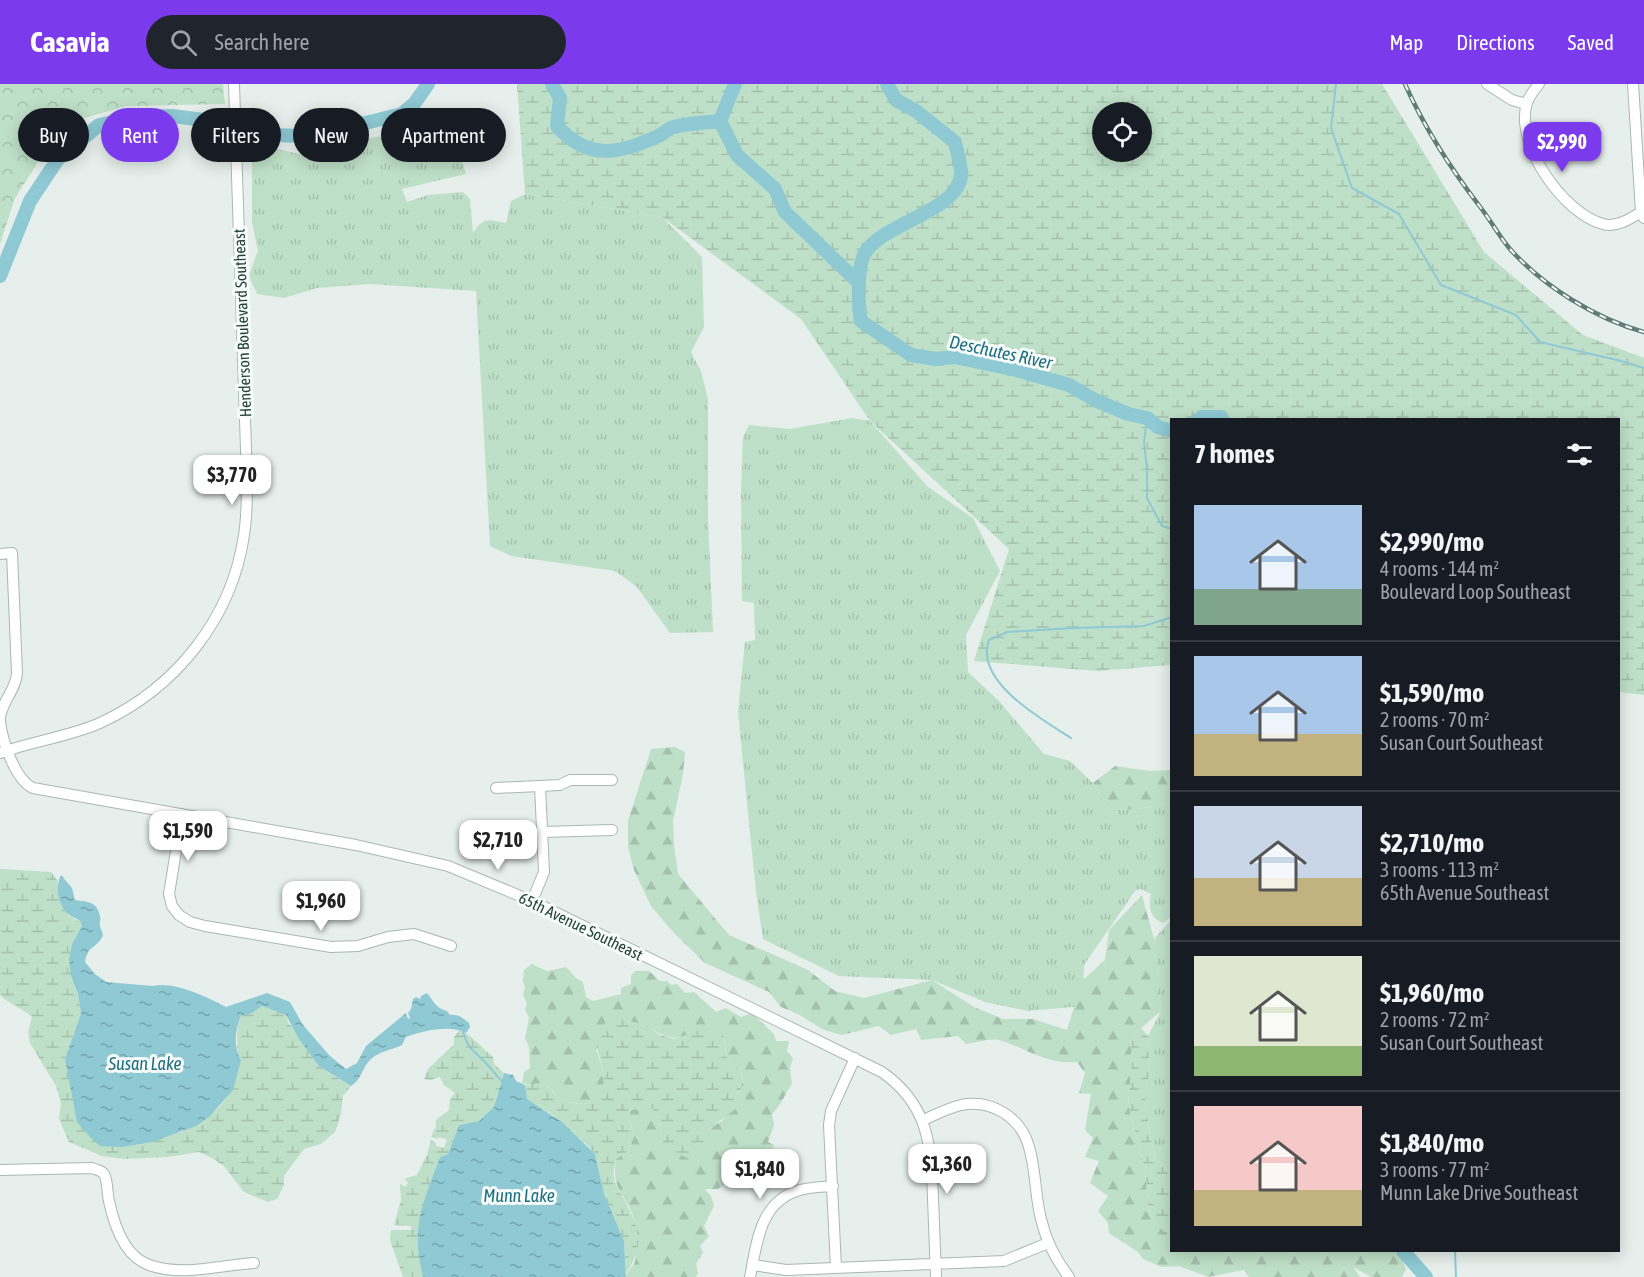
<!DOCTYPE html>
<meta charset="utf-8">
<style>
:root{--surface:#171b24;--page:#20242c;--text:#f1f3f6;--muted:#9ea1a6;--line:#363941;--accent:#7c3aed}
body{margin:0;font-family:"Asap Condensed",sans-serif;background:var(--page);color:var(--text);height:100vh;display:flex;flex-direction:column;font-size:22px;white-space:nowrap}
*{box-sizing:border-box;margin:0}
p{font-size:20px;color:var(--muted)}
.icon{flex:none;width:33px;height:33px;fill:none;stroke:currentColor;stroke-width:2;stroke-linecap:round;stroke-linejoin:round}
.map{position:relative;flex:1;overflow:hidden}
.sheet{position:absolute;left:1170px;top:334px;width:450px;height:834px;display:flex;flex-direction:column;background:var(--surface);border-radius:0px;box-shadow:0 3px 15px #0003}
.sheet>*{flex:none}
.top-card{position:absolute;left:18px;top:24px;width:570px;height:54px;display:flex;gap:12px}
.buttons{position:absolute;left:1092px;top:18px;display:grid;gap:12px}
.buttons a{display:grid;place-items:center;width:60px;height:60px;border-radius:50%;background:var(--surface);box-shadow:0 3px 15px #0003;font-size:30px}
.price{position:absolute;translate:-50% -51px;padding:0 14px;border-radius:12px;background:#fff;color:#222;font-size:20px;line-height:39px;filter:drop-shadow(0 2px 3px #0008)}
.price::after{content:'';position:absolute;left:50%;top:36px;width:18px;height:14px;margin-left:-9px;background:inherit;clip-path:polygon(0 0,100% 0,50% 100%)}
.price.on{background:var(--accent);color:#fff}
ul{padding:0;list-style:none}
li{display:flex;align-items:center;gap:18px;height:150px;padding:0 24px}
li+li{border-top:2px solid var(--line)}
li span{display:grid;place-items:center;flex:none;width:168px;height:120px;border-radius:0px;color:#555}
li>.icon{margin-inline-start:auto}
span .icon{width:72px;height:72px;fill:#fffc;stroke-width:1}
li b{font-size:26px}
h2{display:flex;justify-content:space-between;align-items:center;height:72px;padding:0 24px;font-size:26px}
.chip{padding:0 21px;border-radius:27px;background:var(--surface);box-shadow:0 3px 15px #0003;font-size:21px;line-height:54px}
.chip.on{background:var(--accent);color:#fff}
header{display:flex;align-items:center;gap:36px;box-sizing:border-box;height:84px;padding:0 30px;background:var(--accent);color:#fff}
header strong{font-size:28px}
nav{display:flex;gap:33px;margin-inline-start:auto;font-size:21px}
.search{width:420px;height:54px;background:var(--page);display:flex;align-items:center;gap:15px;box-sizing:border-box;padding:0 21px;border-radius:33px;color:var(--muted);font-size:22px}
.map>svg:first-child{display:block}
</style>
<header>
<strong>Casavia</strong>
<div class="search"><svg class="icon" aria-label="search" viewBox="0 0 24 24"><circle cx="10" cy="10" r="6"/><path d="M15 15l6 6"/></svg>Search here</div>
<nav><a>Map</a><a>Directions</a><a>Saved</a></nav>
</header>
<div class="map">
<svg width="1644" height="1193" viewBox="0 0 1644 1193">
<defs>
<pattern id="grass-tufts" width="24" height="20" patternUnits="userSpaceOnUse" patternTransform="scale(1.5)"><rect width="24" height="20" fill="#bfe0c8"/><path d="M3 7l-1-3M5 7V3M7 7l1-3M15 17l-1-3M17 17v-4M19 17l1-3" fill="none" stroke="#a4c1ad"/></pattern>
<pattern id="forest-firs" width="22" height="20" patternUnits="userSpaceOnUse" patternTransform="scale(1.5)"><rect width="22" height="20" fill="#bfe0c8"/><path d="M5 1l3.5 6h-7zM16 11l3.5 6h-7z" fill="#a4c1ad"/></pattern>
<pattern id="wetland-marsh" width="20" height="14" patternUnits="userSpaceOnUse" patternTransform="scale(1.5)"><rect width="20" height="14" fill="#bfe0c8"/><path d="M1 5h8M5 5V1M11 12h8M15 12V8" fill="none" stroke="#a4c1ad"/></pattern>
<pattern id="park-crowns" width="20" height="18" patternUnits="userSpaceOnUse" patternTransform="scale(1.5)"><rect width="20" height="18" fill="#bfe0c8"/><path d="M2 6a3 3 0 1 1 6 0M12 15a3 3 0 1 1 6 0" fill="none" stroke="#a4c1ad"/></pattern>
<pattern id="water-ripples" width="26" height="14" patternUnits="userSpaceOnUse" patternTransform="scale(1.5)"><rect width="26" height="14" fill="#8ec9d4"/><path d="M2 4q2-2 4 0t4 0M15 11q2-2 4 0t4 0" fill="none" stroke="#74a5ad"/></pattern>
</defs>
<rect width="100%" height="100%" fill="#e6efeb"/>
<!-- grass -->
<path fill="url(#grass-tufts)" d="M451,38l10,2 4,11 -3,25 4,14 -64,15 5,13 21,-7 35,-3 7,7 3,34c11,-17 15,-13 33,-10l5,-22 14,-7 137,23 40,40 2,70 -13,25 10,19 7,29v119l5,113 -43,1 -33,-46 -22,-16 -104,-15 -21,-10 -14,-255 -106,-7 -53,4 -33,10 -27,-4 -8,-18 9,-26 -6,-27v-64l4,-8 19,-3 27,7 74,-18 43,-2z
M852,334l18,3 58,66 45,31 27,53 -34,64 2,37 30,28 46,54 26,7 23,22 15,26c22,3 42,-3 63,-5v113l-8,6c-13,-5 -15,-16 -12,-29l-11,-5 -5,2 -51,74 -1,41 -55,5 -43,-9 -53,-22 -93,-4 -76,-37 -7,-47 -18,-180 7,-70 10,-2 -1,-37 -12,-2 -1,-110 2,-54 6,-12 41,4z
M1171,836v256l-15,-17 -6,-23 -5,-37 5,-31 -2,-32 13,-25 -7,-72z"/>
<!-- forest -->
<path fill="url(#forest-firs)" d="M675,663l10,5 -2,22 -10,47 1,24 4,29 51,61 79,35 27,21 29,7 68,-18 42,27 29,12h30l34,11 15,-49 23,-21 4,-30 33,-35 12,44 7,72 -29,25 -1,39 -3,29 17,65 4,45 15,18 7,-1 1,20h226l8,18 -4,8h-31l-18,-10 7,10h-111l-5,-7 -36,7 -29,-11 -17,1 -19,-8 -5,-7 -29,-19 -1,-10 -10,-12 10,-15 -18,-13 9,-22 -14,-4 8,-19 -8,-8 6,-36 -12,-1 6,-20 -8,-11c-30,3 -51,-14 -78,-22 -9,-2 -24,3 -33,4l-8,-8 -37,4 -5,-11 -25,6 -12,-9 -37,9 -18,-5 -26,-16 -17,-7 -12,-15 -64,-29 -31,-30 -23,-27 -17,-36 -6,-23v-26l23,-72z
M1115,682l35,5 21,-1v34c-21,2 -41,8 -63,5l-15,-26z
M532,880l15,7 19,-4 11,12 6,3 3,15 7,4 28,-7v-6l10,-4v-8l4,-5h14l11,10h7l4,4 6,-1 8,9 9,-1 22,20 10,-4 15,9 11,-4 22,21 2,7h13l-2,10 6,7 -3,10 2,16c-7,10 -11,21 -20,30l2,11 -6,17 6,3 -2,4h-11l-1,6 -10,14 -20,-8 -8,16 4,7 -8,5h-13l6,7 3,10 -10,20 5,10 -9,10 3,7 -7,10 2,10 -2,4h-70c1,-7 7,-9 9,-16 2,-5 1,-36 -1,-42 -8,-27 -23,-26 -18,-60l13,-9 5,-14 -7,-25 24,-7 8,17 5,25 42,-15 17,-11 11,-22 10,-13 -3,-14 -14,-13 -3,-19 -15,-11c-31,10 -36,17 -64,-4l-49,26 6,16 2,18 -16,19c-10,0 -20,1 -29,-5 -5,-5 -7,-11 -14,-13 -8,-3 -16,1 -23,-2l2,-11 6,-4 -1,-21 -4,-9 4,-20 -4,-9 2,-6 -4,-8 2,-8 -2,-5 1,-12z"/>
<!-- wetland -->
<path fill="url(#wetland-marsh)" fill-rule="evenodd" d="M517,0h865l102,168 99,83 61,23v337l-25,-3 -1,-272h-446l-1,245 -73,6 -124,-10 35,-112 -139,-128 -69,-102 -139,-102 -137,-23zM1142,28v40h-40v-40z
M0,785l51,3 7,9v10l11,25 13,7v5l-10,16 -1,32 7,18 3,21 -16,44 114,74c28,-12 54,-31 58,-62 3,-19 -4,-37 4,-55l11,-3 10,-7 24,9 2,7 40,50 23,14 -8,10 -2,18 -6,18 -14,12 -17,5 -20,27v9l-7,14 -9,3 -24,-10 -20,-26 -12,-8 -13,-6 -31,5 -44,2 -22,-3 -33,-14 -10,-23 2,-15 -5,-18 -26,-43 -2,-11 4,-15c-9,-9 -22,-12 -32,-22z
M622,936l23,4 15,11 14,4 35,-12 13,2 5,29 14,13 3,14 -10,13 3,10 -31,23 4,12 -8,11 -15,4 -23,-12 -5,-25 -8,-15 -24,5 7,25 -5,14 -13,9c-1,6 -3,13 -2,18 1,8 6,15 10,22 14,26 22,48 2,74l-2,-32 -20,-46 -9,-41 -9,-10 -33,-29 -27,-16 -1,-14c33,-6 21,10 43,17 6,2 14,1 20,1l16,-20 -2,-17 -8,-29 12,-15z
M1141,944l7,8 2,32 -5,31 5,37 6,23 15,17v55l-7,1 -15,-18 -4,-45 -17,-65 3,-29 1,-39z
M460,946c13,6 22,18 33,27l1,7 10,9 -10,34 -15,14 -20,4 -11,29 -8,3c-17,47 -30,69 -17,120h-20l-13,-37 1,-10h20v-4l-17,-1 7,-25 -1,-16 6,3 2,-5 -4,-3 13,-4 10,-20 4,-15 5,3v3l8,2 3,-8 -8,-3 -1,2 -7,-2 5,-11v-6l13,-10 1,-11 5,-6 -11,-8 -4,-8 -9,3 -7,-1 4,-10 26,-25v-7z"/>
<!-- park -->
<path fill="url(#park-crowns)" d="M0,0h223l2,20 -99,2 -55,16 -29,34 -27,42 -15,46z"/>
<!-- water -->
<path fill="url(#water-ripples)" d="M61,791l11,13 3,12c12,2 23,1 25,17 1,4 -1,5 0,9 1,5 5,8 1,13 -8,11 -13,7 -16,23l10,12 11,8 47,4c21,-5 54,11 73,21l41,-14 23,9 13,23 27,31 16,13 11,-6 9,-17 40,-33 2,6 2,-1 -2,-5 3,-4 2,-10 3,-2 4,2 1,-3 6,-3c7,8 8,15 20,18l3,4c8,-1 13,3 19,8l1,4 -4,6c-16,-9 -44,-2 -60,4l-4,8c-10,5 -22,6 -31,14 -9,8 -9,20 -20,27l-32,-20 -20,-27 -13,-24 -24,-9 -10,7 -11,3c-6,13 -8,31 0,44l-8,30 -23,26 -14,10 -44,16 -30,5 -22,-1 -10,-9 -13,-15 -12,-63 16,-45 -3,-20 -7,-18 -2,-17 3,-15 10,-18 -2,-5c-4,-3 -9,-4 -13,-8 -9,-9 -12,-27 -6,-38z
M504,989l9,2 3,6 9,4 2,14 35,23 33,32 9,40 20,47 2,36h-203c-13,-51 0,-74 17,-120l8,-3 11,-29 20,-4 15,-14z"/>
<g fill="none" stroke-linecap="round" stroke-linejoin="round">
<!-- stream -->
<path stroke="#8ec9d4" stroke-width="2" d="M1336,0l-5,44 21,60 47,26 42,71 75,30 24,27 81,19 23,7
M1147,334l-3,24 3,28v28l15,28 10,3
M1071,654c-29,-19 -97,-56 -82,-98l18,-8 66,-4 71,-2 28,-9
M463,948c6,19 10,17 23,31 6,6 9,12 16,18
M1455,1167l1,26"/>
<!-- river -->
<path stroke="#8ec9d4" stroke-width="14" d="M552,0l8,14 -3,28c31,35 63,28 101,10 6,-2 10,-8 16,-9 14,-4 31,-4 46,-6l15,-37
M887,0l9,16 20,11 39,31c2,10 6,22 6,32 -1,37 -79,49 -96,79 -8,13 -7,53 -4,68l50,34 25,4 19,-2 61,13 53,15 26,15 33,14 19,4 11,9 14,4
M720,37l17,34 38,34 10,23 74,71
M0,192l30,-75 28,-42 41,-34 38,-8 35,-1 40,5 63,14 26,1 28,-4 73,-18 12,-10 14,-20
M1198,336l4,-3h19l2,3
M1403,1167l23,26"/>
<defs>
<path id="minor" d="M1487,0l25,16 14,4
M1539,0c-5,6 -10,12 -12,19 -13,41 37,111 76,121 13,4 27,-5 38,-12
M1633,0l8,128 3,6
M0,470l12,-1 5,120c-1,17 -15,28 -17,45
M0,637c2,19 15,59 33,67l323,57 92,21 84,35 350,171c47,33 49,73 51,126 1,27 2,53 3,79
M0,669c33,-12 68,-16 100,-30 76,-35 132,-105 144,-188 3,-18 3,-36 3,-55l-13,-396
M496,704l64,-3 10,-5h42
M182,730l-13,80 3,12 7,9 11,7 15,4 126,21 27,-1 30,-9 26,-3 37,12
M543,748l69,-2
M532,817l12,-29 -4,-86
M923,1036c12,-5 25,-12 38,-15 30,-6 60,12 68,42 7,23 6,49 12,72 5,22 15,41 28,58
M0,1086l92,-2c4,2 9,2 12,6 4,7 3,20 5,27 5,24 15,55 40,64 34,12 71,0 105,-2
M753,1181l33,5 218,-9 44,-18
M836,1183l-7,-142 2,-14 24,-53
M750,1193c7,-35 10,-76 50,-87 11,-3 22,-3 33,-4"/>
</defs>
<!-- minor casing -->
<use href="#minor" stroke="#a8b8b2" stroke-width="12"/>
<!-- minor -->
<use href="#minor" stroke="#fff" stroke-width="10"/>
<defs>
<path id="rail" d="M1405,0c20,45 46,85 76,124 10,13 18,28 29,41 33,37 86,70 134,83"/>
</defs>
<!-- rail casing -->
<use href="#rail" stroke="#5f7d75" stroke-width="4.5"/>
<!-- rail -->
<use href="#rail" stroke="#f7fbf9" stroke-width="2" stroke-dasharray="7" stroke-linecap="butt"/>
</g>
<g text-anchor="middle" dominant-baseline="central" stroke-width="6" stroke-linejoin="round" paint-order="stroke">
<!-- street labels -->
<g font-size="16" fill="#24423a" stroke="#f7fbf9">
<text transform="translate(242 239) rotate(-92)">Henderson Boulevard Southeast</text>
<text transform="translate(581 842) rotate(26)">65th Avenue Southeast</text>
</g>
<!-- water labels -->
<g font-size="18" font-style="italic" fill="#1c6f80" stroke="#f7fbf9">
<text transform="translate(1001 268) rotate(12)">Deschutes River</text>
<text x="145" y="979">Susan Lake</text>
<text x="519" y="1111">Munn Lake</text>
</g>
</g>
</svg>
<div class="buttons">
<a><svg class="icon" aria-label="locate" viewBox="0 0 24 24"><circle cx="12" cy="12" r="6"/><path d="M12 2v4M12 18v4M2 12h4M18 12h4"/></svg></a>
</div>
<b class="price on" style="left:1562px;top:89px">$2,990</b>
<b class="price" style="left:232px;top:422px">$3,770</b>
<b class="price" style="left:188px;top:778px">$1,590</b>
<b class="price" style="left:498px;top:787px">$2,710</b>
<b class="price" style="left:321px;top:848px">$1,960</b>
<b class="price" style="left:947px;top:1111px">$1,360</b>
<b class="price" style="left:760px;top:1116px">$1,840</b>
<div class="top-card">
<a class="chip">Buy</a>
<a class="chip on">Rent</a>
<a class="chip">Filters</a>
<a class="chip">New</a>
<a class="chip">Apartment</a>
</div>
<section class="sheet">
<h2>7 homes<svg class="icon" aria-label="filters" viewBox="0 0 24 24"><path d="M4 7h16M4 17h16"/><circle cx="9" cy="7" r="2"/><circle cx="15" cy="17" r="2"/></svg></h2>
<ul>
<li><span style="background:linear-gradient(#a9c7e8 70%,#7fa58c 0)"><svg class="icon" aria-label="home" viewBox="0 0 24 24"><path d="M3 11l9-7 9 7M6 9v11h12V9"/></svg></span><div><b>$2,990/mo</b><p>4 rooms · 144 m²</p><p>Boulevard Loop Southeast</p></div></li>
<li><span style="background:linear-gradient(#a9c7e8 65%,#c2b280 0)"><svg class="icon" aria-label="home" viewBox="0 0 24 24"><path d="M3 11l9-7 9 7M6 9v11h12V9"/></svg></span><div><b>$1,590/mo</b><p>2 rooms · 70 m²</p><p>Susan Court Southeast</p></div></li>
<li><span style="background:linear-gradient(#c9d6e8 60%,#c2b280 0)"><svg class="icon" aria-label="home" viewBox="0 0 24 24"><path d="M3 11l9-7 9 7M6 9v11h12V9"/></svg></span><div><b>$2,710/mo</b><p>3 rooms · 113 m²</p><p>65th Avenue Southeast</p></div></li>
<li><span style="background:linear-gradient(#dfe7d0 75%,#8fb573 0)"><svg class="icon" aria-label="home" viewBox="0 0 24 24"><path d="M3 11l9-7 9 7M6 9v11h12V9"/></svg></span><div><b>$1,960/mo</b><p>2 rooms · 72 m²</p><p>Susan Court Southeast</p></div></li>
<li><span style="background:linear-gradient(#f6c9c9 70%,#c2b280 0)"><svg class="icon" aria-label="home" viewBox="0 0 24 24"><path d="M3 11l9-7 9 7M6 9v11h12V9"/></svg></span><div><b>$1,840/mo</b><p>3 rooms · 77 m²</p><p>Munn Lake Drive Southeast</p></div></li>
</ul>
</section>
</div>
